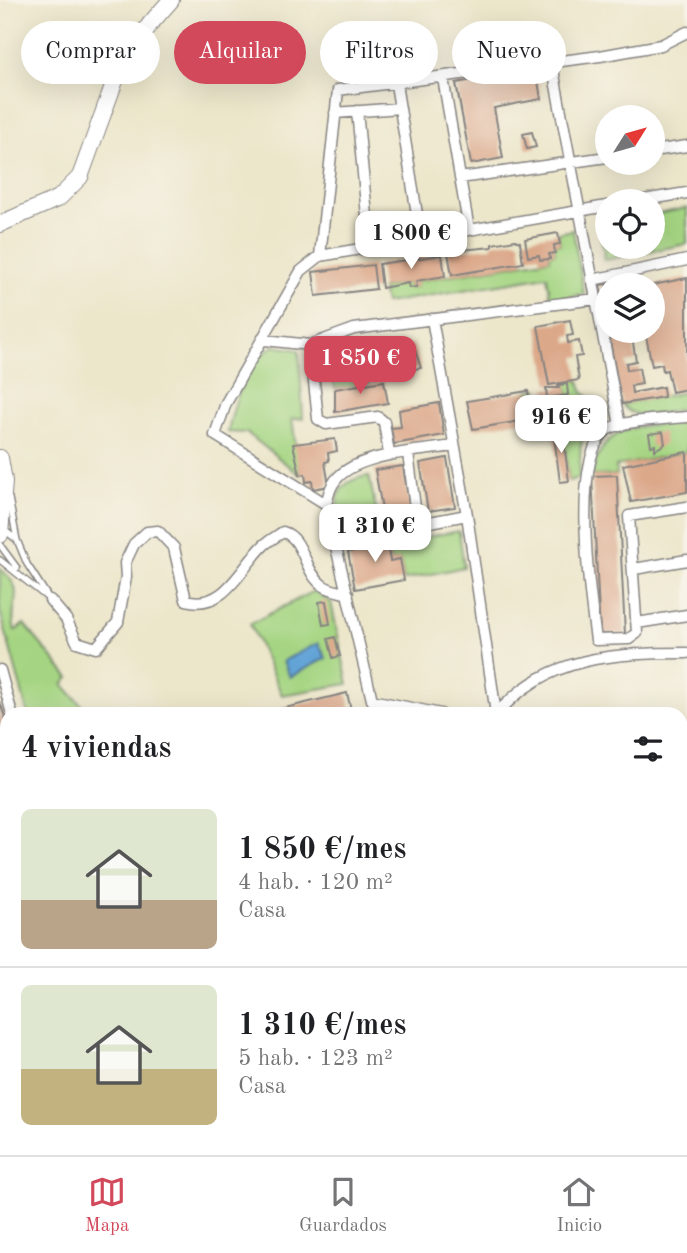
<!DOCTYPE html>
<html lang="es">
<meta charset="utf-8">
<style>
:root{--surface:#fff;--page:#f6f6f6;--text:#202124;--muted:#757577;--line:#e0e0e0;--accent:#d1495b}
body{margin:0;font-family:"Old Standard TT",serif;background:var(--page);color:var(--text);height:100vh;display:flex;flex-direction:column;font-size:26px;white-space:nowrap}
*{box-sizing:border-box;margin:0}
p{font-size:23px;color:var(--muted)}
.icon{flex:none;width:38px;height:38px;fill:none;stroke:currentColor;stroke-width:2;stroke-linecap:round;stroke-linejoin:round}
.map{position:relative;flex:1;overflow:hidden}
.panel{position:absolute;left:0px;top:707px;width:688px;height:448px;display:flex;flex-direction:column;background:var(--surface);border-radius:21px 21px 0 0;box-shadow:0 7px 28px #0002}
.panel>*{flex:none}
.banner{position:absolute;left:21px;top:21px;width:646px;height:63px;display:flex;gap:14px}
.needle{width:46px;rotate:53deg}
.fabs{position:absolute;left:595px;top:105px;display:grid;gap:14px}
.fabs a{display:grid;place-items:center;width:70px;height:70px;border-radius:50%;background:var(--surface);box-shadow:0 7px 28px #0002;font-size:35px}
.price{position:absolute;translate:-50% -60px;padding:0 16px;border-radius:14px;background:#fff;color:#222;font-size:23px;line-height:46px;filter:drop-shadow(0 2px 4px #0008)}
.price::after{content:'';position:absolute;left:50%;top:42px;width:21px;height:16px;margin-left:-10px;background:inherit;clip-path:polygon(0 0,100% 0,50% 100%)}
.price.on{background:var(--accent);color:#fff}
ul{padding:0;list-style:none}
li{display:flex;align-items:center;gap:21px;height:175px;padding:0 21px}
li+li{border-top:2px solid var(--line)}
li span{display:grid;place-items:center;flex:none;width:196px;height:140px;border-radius:10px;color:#555}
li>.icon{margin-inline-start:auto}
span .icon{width:84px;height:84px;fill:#fffc;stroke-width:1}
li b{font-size:30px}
h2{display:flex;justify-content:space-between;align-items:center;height:84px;padding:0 21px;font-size:30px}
.pill{padding:0 24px;border-radius:32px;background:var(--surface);box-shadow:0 7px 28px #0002;font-size:24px;line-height:63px}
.pill.on{background:var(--accent);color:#fff}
.dock{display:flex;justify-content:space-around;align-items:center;height:98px;border-top:2px solid var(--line);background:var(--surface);font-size:19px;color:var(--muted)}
.dock a{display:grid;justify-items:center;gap:4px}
.dock .on{color:var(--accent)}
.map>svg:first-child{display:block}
</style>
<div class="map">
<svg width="687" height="1155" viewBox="0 0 687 1155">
<rect width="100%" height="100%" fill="#f7f3e8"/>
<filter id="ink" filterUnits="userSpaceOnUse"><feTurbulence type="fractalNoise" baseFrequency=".0143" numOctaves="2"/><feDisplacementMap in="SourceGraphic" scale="14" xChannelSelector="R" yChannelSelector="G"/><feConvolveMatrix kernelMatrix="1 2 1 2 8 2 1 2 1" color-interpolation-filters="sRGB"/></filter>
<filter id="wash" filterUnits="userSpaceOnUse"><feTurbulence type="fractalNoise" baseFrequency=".00686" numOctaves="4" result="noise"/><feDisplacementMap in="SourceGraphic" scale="28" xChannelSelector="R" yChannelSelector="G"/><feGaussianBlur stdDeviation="1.57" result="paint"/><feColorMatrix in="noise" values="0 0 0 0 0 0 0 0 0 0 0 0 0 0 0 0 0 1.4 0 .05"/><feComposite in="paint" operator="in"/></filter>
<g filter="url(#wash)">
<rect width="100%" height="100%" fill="#ece6ca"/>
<!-- green -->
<path fill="#a5d582" stroke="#647c5e" stroke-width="2" d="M687,208v36l-82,16 -6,-35 8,-2v24h46v-32z
M573,230l11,64 -33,6 -4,-24 -162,27 -3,-15 26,-5 1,5 7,-1v-6l134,-22 -1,-5 6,-1 -1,-8 6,-1 -2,-11z
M274,346l25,4 4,68 -11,1 8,56 -53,-42 -19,-1c7,-32 16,-69 46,-86z
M364,352l5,32 -34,5 -5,-31z
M579,380l3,11 20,19 -21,33 -2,35 -10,3 -7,-53 -29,4 -5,-41 10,-2 4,17 27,-4 -3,-20z
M687,392v16c-19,3 -53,16 -65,-4z
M687,422v30l-71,14 1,9 -25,1c10,-55 49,-49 95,-54z
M369,476l11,52 -7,2 3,17 -28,5c-8,-33 -27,-70 21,-76z
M459,531l5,36 -60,13 -4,-20 -10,1 -3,-17z
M0,569c30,23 7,34 15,62l9,-7 45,54 -6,6 26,30h-61l-28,-103z
M314,591l17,11 17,82 -66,11 -32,-71z"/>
<!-- water -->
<path fill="#63a4d7" stroke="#426389" stroke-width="2" d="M318,643l8,15 -36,19 -7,-16z"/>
<g id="blocks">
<!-- building -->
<path fill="#dca88a" d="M536,69l5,30 -47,9 9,50 -32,6 -15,-81z
M532,132l4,15 -9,2 -4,-15z
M558,233l2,11 -6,1 1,8 -6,1 1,5 -10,1 -1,-5 -11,2 -3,-18z
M515,240l5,2 3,21 -71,12 -4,-22 3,-2 41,-4v-3z
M442,255l3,21 -29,5 1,6 -8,1 -1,-5 -26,5 -3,-24z
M373,265l3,24 -60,7 -3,-24z
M687,278v111l-15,3 -5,-22 -4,1 -1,-7 -10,2 -7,-35h8v-22l4,-1 -4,-23z
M607,284v33h-1l-6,-32z
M570,320l3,15 -6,1 1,7 11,-2 3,15 -7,1 4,23 -30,5 -11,-59z
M608,331h23l5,30 -10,2 1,7 12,-2 3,16 -11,2 1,7 31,-6 1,10 -42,7z
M413,344l8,24 -53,8 -4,-24z
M384,381l4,22 -53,9v-23z
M567,384l1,11 -21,3 -1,-10h13l-1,-3z
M528,391l4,28 -59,10 -6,-28z
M439,403l5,32 -50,9 -3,-16 10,-1 -2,-17z
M562,428l7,53 -9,1 -7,-53z
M663,432l2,12 -10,6v-5l-4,1 -2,-12z
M335,439l2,12 -9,2 1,8 -4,1 4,24 -16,3 -1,-8 -6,1 -1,-8 -5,1 -7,-31z
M687,452v40l-56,10 -8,-37z
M447,458l8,49 -27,4 -8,-48z
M403,466l8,50 -27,4 -9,-50z
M617,475l8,159h-25l-8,-158z
M384,527l6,34 10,-2 4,21 -49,9 -7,-37 28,-5 -3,-18z
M326,601l4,23 -7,1 -4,-23z
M335,637l5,19 -7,2 -5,-19z
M347,693l5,21h-88v-1z
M0,702l7,22v11l-4,1 -3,-1z
M7,747v37l-7,2v-37z
M7,831v20l-7,8v-20z
M0,916l7,6v19l-7,-6z
M0,1037l7,7v8l-6,4 6,-1v24l-7,4z
M0,1093l7,12v14l-7,8z
M7,1138v10h16l3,5 4,-2 -2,-3h5l4,7h-29l-5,-12z
M45,1148h31l1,7h-27z
M86,1148h32l5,7h-17l-2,-5 -1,5h-15z
M129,1148h33l1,3 4,-2 3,6h-19l-2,-3 -16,3z
M320,1148h104v1l-32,6h-71z
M601,1148h30l1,7h-30z"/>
</g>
</g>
<g filter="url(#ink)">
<use href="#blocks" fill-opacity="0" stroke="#878482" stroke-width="2"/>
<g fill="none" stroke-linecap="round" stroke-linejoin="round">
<defs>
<path id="lane" d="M9,498l8,42
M0,545l17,23
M0,560l50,40 -23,-36 -10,-24 -14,-11"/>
<path id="street" d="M552,64l68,362
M443,78l26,152
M396,84l25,155
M357,111l13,136
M335,113l65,-5
M653,151l34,-5
M460,178l147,-21
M637,201l50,-8
M320,256l18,-166 262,-34 61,-11 26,-13
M592,280l95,-20
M432,319l35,196 29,199
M265,340l45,5 44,-16 242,-30
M310,345l8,74 8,5 52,-7 6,5 5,32
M687,417c-19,2 -66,3 -80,13 -37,26 -17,168 -11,210l33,-1 8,-6 -8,-117 58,-9
M408,453l9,70
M326,504l-111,-69 11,-32 75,-132 19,-15 287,-50
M388,530l79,-15
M634,569l53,-9
M50,600l16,19 11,23 19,6 22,-26 8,-45 -1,-14 9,-19 13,-12 11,-1 16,17 12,52c39,11 55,-33 78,-55 6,-5 13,-9 19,-13 21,6 20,37 38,52 6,6 18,7 27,10
M637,623l50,-8
M0,670l12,44
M441,714l-69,-14 -46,-196c2,-6 3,-14 7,-20 17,-31 90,-33 121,-38
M497,714c49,-59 120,-61 190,-61
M0,742l7,-2
M0,826l7,-7
M0,866l7,-8
M681,874h6
M0,878l7,-6
M0,892l7,8
M0,954l7,8
M0,999l7,8
M0,1027l7,6
M3,1087l4,7
M0,1137l7,-8
M40,1148l4,7
M81,1148l1,7
M124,1148l4,7
M221,1148l14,7
M308,1148l2,7
M542,1148l1,7
M634,1148l1,7
M0,1150l2,5
M457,1154l39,-6 5,7"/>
<path id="secondary" d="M0,224l59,-26 21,-21 37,-102 33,-51 21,-24
M0,458l4,23 -4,54"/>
</defs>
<!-- lane casing -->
<use href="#lane" stroke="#878482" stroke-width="8"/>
<!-- street casing -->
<use href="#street" stroke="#878482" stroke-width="13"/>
<!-- secondary casing -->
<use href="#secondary" stroke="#878482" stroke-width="18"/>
<!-- lane -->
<use href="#lane" stroke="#fff" stroke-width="5"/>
<!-- street -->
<use href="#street" stroke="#fff" stroke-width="10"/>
<!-- secondary -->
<use href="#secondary" stroke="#fff" stroke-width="16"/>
</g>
</g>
</svg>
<div class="fabs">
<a><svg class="needle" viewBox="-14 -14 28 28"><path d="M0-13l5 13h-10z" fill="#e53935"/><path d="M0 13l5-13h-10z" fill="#757577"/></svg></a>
<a><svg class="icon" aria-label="locate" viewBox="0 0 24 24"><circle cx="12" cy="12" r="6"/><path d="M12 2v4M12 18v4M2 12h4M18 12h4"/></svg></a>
<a><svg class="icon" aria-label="layers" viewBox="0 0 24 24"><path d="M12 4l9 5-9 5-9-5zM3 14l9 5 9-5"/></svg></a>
</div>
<b class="price" style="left:411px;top:271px">1 800 €</b>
<b class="price on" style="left:360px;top:396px">1 850 €</b>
<b class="price" style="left:561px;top:455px">916 €</b>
<b class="price" style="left:375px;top:564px">1 310 €</b>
<div class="banner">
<a class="pill">Comprar</a>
<a class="pill on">Alquilar</a>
<a class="pill">Filtros</a>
<a class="pill">Nuevo</a>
</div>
<section class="panel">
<h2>4 viviendas<svg class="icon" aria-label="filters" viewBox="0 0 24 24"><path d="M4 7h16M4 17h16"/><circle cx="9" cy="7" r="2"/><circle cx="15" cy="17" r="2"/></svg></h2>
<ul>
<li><span style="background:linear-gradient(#dfe7d0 65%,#b9a48a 0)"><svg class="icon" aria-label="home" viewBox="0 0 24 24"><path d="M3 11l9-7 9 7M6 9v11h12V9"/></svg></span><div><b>1 850 €/mes</b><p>4 hab. · 120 m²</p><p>Casa</p></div></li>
<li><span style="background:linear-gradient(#dfe7d0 60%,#c2b280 0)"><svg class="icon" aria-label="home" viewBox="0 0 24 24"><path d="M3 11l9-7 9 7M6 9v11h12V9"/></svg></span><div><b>1 310 €/mes</b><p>5 hab. · 123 m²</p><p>Casa</p></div></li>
</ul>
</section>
</div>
<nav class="dock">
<a class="on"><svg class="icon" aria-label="map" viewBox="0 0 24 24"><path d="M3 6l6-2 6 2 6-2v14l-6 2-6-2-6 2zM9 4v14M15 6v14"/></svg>Mapa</a>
<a><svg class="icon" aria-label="saved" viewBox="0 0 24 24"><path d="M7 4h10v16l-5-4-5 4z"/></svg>Guardados</a>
<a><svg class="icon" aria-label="home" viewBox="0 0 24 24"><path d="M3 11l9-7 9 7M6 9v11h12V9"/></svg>Inicio</a>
</nav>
